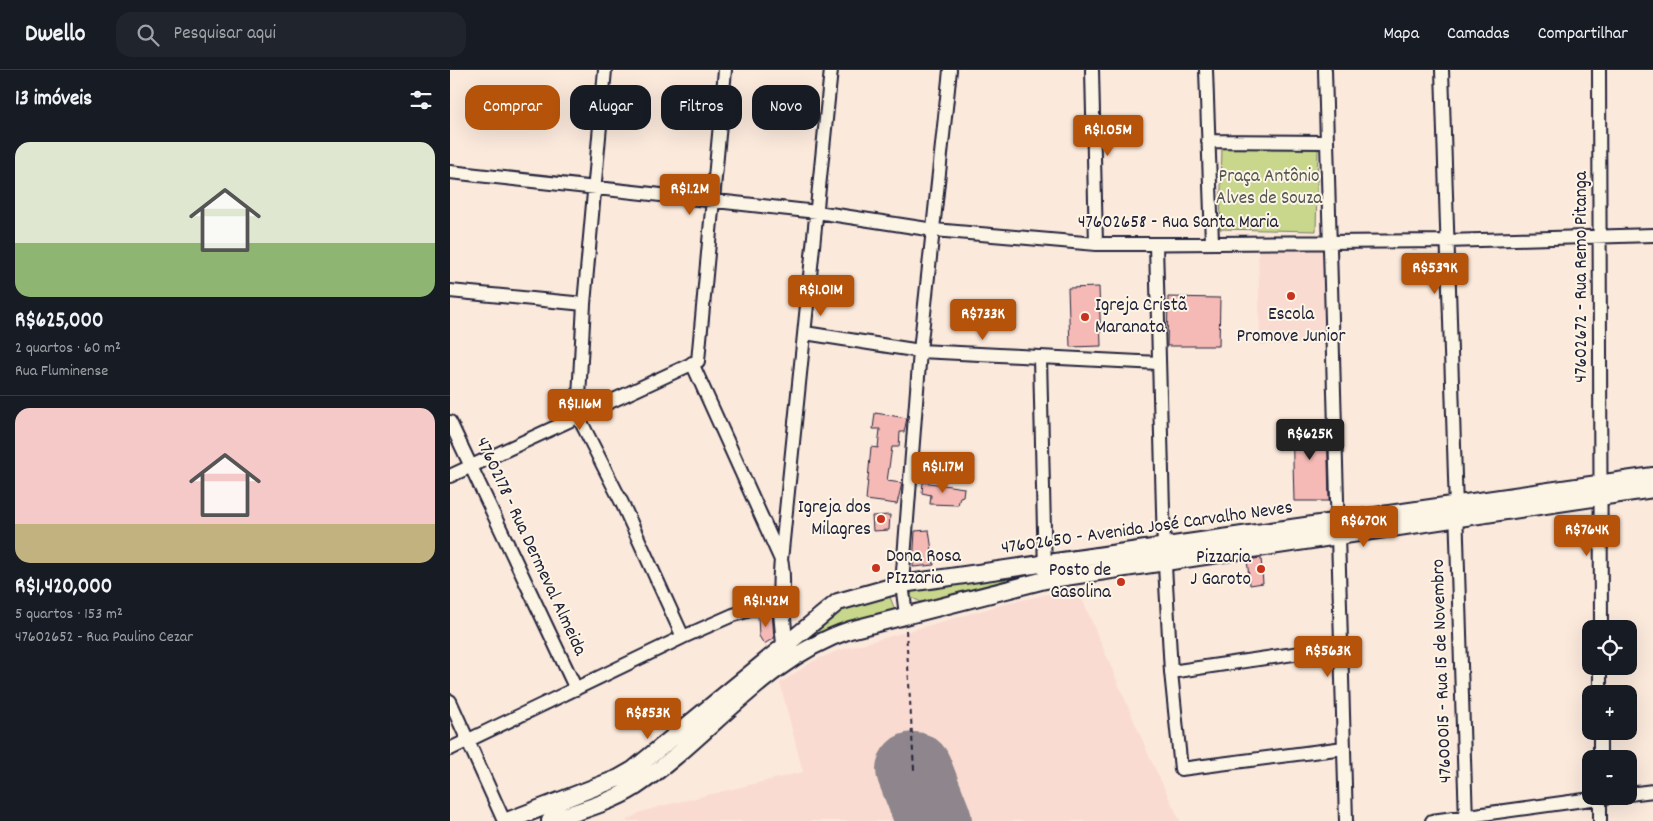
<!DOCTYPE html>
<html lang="pt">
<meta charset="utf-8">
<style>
:root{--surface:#171b24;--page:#20242c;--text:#f1f3f6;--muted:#9ea1a6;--line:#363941;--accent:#b45309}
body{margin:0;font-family:Dekko,sans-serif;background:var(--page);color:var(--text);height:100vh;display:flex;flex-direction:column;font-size:19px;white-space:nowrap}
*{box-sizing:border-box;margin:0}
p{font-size:16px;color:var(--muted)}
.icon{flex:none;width:28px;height:28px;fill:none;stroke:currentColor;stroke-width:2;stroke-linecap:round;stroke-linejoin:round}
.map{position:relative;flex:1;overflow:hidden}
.side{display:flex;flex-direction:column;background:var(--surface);width:450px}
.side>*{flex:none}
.top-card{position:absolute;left:15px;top:15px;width:475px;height:45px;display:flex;gap:10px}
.fabs{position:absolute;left:1132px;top:550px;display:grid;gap:10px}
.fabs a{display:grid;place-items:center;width:55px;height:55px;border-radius:10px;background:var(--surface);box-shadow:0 5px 20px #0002;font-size:25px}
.price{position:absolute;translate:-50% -42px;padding:0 11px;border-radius:5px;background:var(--accent);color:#fff;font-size:16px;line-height:32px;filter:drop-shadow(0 1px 2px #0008)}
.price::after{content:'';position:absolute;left:50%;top:30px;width:15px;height:11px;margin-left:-8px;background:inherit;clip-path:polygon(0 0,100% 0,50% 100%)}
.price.on{background:#222;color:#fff}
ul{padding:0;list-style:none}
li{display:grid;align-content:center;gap:10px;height:265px;padding:0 15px}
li+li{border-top:1px solid var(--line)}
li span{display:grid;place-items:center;height:155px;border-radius:15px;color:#555}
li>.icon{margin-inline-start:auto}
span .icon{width:90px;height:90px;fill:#fffc;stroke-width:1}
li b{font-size:21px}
h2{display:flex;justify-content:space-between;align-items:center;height:60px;padding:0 15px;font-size:21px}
.tag{padding:0 18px;border-radius:15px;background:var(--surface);box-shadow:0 5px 20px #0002;font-size:18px;line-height:45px}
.tag.on{background:var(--accent);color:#fff}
header{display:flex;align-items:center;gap:30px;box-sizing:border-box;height:70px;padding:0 25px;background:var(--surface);border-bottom:1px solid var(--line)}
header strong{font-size:24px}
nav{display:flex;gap:28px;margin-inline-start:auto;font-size:18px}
.search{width:350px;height:45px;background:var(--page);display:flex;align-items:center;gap:12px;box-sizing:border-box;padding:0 18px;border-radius:15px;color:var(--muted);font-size:19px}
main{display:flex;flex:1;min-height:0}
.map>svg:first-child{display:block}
</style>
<header>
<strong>Dwello</strong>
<div class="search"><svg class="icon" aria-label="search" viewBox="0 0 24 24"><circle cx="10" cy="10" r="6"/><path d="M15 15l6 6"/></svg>Pesquisar aqui</div>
<nav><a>Mapa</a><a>Camadas</a><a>Compartilhar</a></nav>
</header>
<main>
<section class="side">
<h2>13 imóveis<svg class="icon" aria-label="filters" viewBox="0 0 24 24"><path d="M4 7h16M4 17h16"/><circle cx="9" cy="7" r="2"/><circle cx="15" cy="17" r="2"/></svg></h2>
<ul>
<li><span style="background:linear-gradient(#dfe7d0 65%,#8fb573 0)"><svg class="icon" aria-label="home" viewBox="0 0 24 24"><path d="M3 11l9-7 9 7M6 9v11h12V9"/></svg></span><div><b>R$625,000</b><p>2 quartos · 60 m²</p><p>Rua Fluminense</p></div></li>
<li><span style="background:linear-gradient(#f6c9c9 75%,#c2b280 0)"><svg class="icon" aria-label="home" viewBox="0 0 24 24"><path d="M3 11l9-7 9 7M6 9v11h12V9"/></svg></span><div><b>R$1,420,000</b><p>5 quartos · 153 m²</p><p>47602652 - Rua Paulino Cezar</p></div></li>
</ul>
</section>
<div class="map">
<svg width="1203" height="751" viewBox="0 0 1203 751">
<rect width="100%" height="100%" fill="#fbe9dc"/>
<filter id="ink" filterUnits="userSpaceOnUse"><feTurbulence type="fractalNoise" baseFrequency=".02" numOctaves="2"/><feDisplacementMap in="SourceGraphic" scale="10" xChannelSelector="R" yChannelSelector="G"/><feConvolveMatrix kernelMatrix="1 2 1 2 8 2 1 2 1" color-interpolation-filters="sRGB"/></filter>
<g filter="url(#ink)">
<!-- built -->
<path fill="#fadbd1" d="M808,175l64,2 3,97 -65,1z
M627,517l73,171 30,63h-555l16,-9 17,-5 145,-35 -23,-89 35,-23 22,-9 168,-47z"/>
<!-- green -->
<path fill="#c8d78b" stroke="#757c63" d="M772,75l96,1 -2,85 -96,-2z
M565,505l3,4 -90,26 -18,-8 4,-9z
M434,526l6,1 5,13 -2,3 -67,18 -6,1 -6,-4 24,-18z"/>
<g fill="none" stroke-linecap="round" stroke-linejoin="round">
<!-- runway -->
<path stroke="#8e868c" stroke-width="76" d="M464,700l20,51"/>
</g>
<!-- building -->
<path fill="#f6bab6" stroke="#22223b" d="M649,217l2,59 -31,1 -2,-59z
M718,227l52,1 -1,48h-52z
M425,343l32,5 -3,14h-4l-1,15h-7l-5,34 15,2 -5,21 -31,-4 5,-53 7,1 2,-19h-7z
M842,351h35l2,80h-35z
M473,412l41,6 -1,8 -3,1 -2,8 -28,-1 1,-9 -9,-2z
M440,445l-1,15 -16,1 -1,-15z
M479,460l5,35 -21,2 2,-36z
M811,488l2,25 -13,2 -3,-25z
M322,542l2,26 -10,6 -5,-8 -1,-20z"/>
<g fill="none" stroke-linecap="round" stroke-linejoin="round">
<defs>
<path id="minor" d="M155,0l-21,234 -6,112 44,87 61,134
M642,0l4,174
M756,0l6,172
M875,0l21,751
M992,0l24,751
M1149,0l2,559
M758,71l119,1
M0,102l367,40 117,18 162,14 350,-3 207,-6
M706,175l8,303 7,124 10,97 163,-21
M0,221l134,13
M355,263l115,18 239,12
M590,288l5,215
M242,293l89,197c4,15 1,28 2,43 1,20 4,38 2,58 -4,-34 -8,-66 -4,-101l50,-490
M0,352l126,267
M0,406l248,-115 27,-291
M456,545l-4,-31 18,-233 30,-281
M721,602l170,-25
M1150,624v-28
M0,631l54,120
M0,679l233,-112 50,-22 45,-13
M1150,689v-28
M1179,724l24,-3
M982,751l181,-25
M1150,751v-25"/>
<path id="tertiary" d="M57,751l112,-43 14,-8 205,-168 64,-18 751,-108
M100,751c28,-10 60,-18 85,-34 74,-49 128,-128 215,-157l195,-50 608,-91"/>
</defs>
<!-- minor casing -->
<use href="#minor" stroke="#22223b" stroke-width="16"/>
<!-- tertiary casing -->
<use href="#tertiary" stroke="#22223b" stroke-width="20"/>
<!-- path -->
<path stroke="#22223b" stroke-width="2" stroke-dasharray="5 4" stroke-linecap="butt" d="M456,560l8,140"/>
<!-- minor -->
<use href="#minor" stroke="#fcf5e5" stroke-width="12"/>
<!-- tertiary -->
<use href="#tertiary" stroke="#fcf5e5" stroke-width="16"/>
</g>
</g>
<!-- markers -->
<g fill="#c8321e" stroke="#fcf5e5" stroke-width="2">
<circle cx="841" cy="226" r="5"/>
<circle cx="635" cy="247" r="5"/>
<circle cx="431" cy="449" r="5"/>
<circle cx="426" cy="498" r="5"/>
<circle cx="811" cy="499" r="5"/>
<circle cx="671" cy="512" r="5"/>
</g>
<g text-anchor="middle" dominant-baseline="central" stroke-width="4" stroke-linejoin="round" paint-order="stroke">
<!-- park labels -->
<g font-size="19" fill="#545853" stroke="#fcf5e5">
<text x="819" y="107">Praça Antônio<tspan x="819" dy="22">Alves de Souza</tspan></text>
</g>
<!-- street labels -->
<g font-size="19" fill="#22223b" stroke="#fcf5e5">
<text x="728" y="153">47602658 - Rua Santa Maria</text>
<text transform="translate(1132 207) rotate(-90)">47602672 - Rua Remo Pitanga</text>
<text transform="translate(697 459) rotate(-8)">47602650 - Avenida José Carvalho Neves</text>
<text transform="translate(80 477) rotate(65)">47602178 - Rua Dermeval Almeida</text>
<text transform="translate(993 601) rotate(-92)">47600015 - Rua 15 de Novembro</text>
</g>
<!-- poi labels -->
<g font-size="19" fill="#22223b" stroke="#fcf5e5" text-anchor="end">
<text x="645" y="236" text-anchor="start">Igreja Cristã<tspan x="645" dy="22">Maranata</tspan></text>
<text x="841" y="245" text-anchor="middle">Escola<tspan x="841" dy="22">Promove Junior</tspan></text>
<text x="421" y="438">Igreja dos<tspan x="421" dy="22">Milagres</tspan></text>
<text x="436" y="487" text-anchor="start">Dona Rosa<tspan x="436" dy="22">PIzzaria</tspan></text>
<text x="801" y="488">Pizzaria<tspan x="801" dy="22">J Garoto</tspan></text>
<text x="661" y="501">Posto de<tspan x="661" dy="22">Gasolina</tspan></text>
</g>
</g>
</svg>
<div class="fabs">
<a><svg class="icon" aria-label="locate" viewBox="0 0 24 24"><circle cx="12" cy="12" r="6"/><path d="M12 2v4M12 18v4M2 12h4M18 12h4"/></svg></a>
<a>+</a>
<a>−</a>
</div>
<b class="price" style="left:658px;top:87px">R$1.05M</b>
<b class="price" style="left:240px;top:146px">R$1.2M</b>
<b class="price" style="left:985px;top:225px">R$539K</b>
<b class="price" style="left:371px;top:247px">R$1.01M</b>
<b class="price" style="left:533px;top:271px">R$733K</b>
<b class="price" style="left:130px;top:361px">R$1.16M</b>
<b class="price on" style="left:860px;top:391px">R$625K</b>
<b class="price" style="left:493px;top:424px">R$1.17M</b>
<b class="price" style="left:914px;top:478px">R$670K</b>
<b class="price" style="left:1137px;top:487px">R$764K</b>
<b class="price" style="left:316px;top:558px">R$1.42M</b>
<b class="price" style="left:878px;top:608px">R$563K</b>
<b class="price" style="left:198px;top:670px">R$853K</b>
<div class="top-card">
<a class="tag on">Comprar</a>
<a class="tag">Alugar</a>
<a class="tag">Filtros</a>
<a class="tag">Novo</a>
</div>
</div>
</main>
